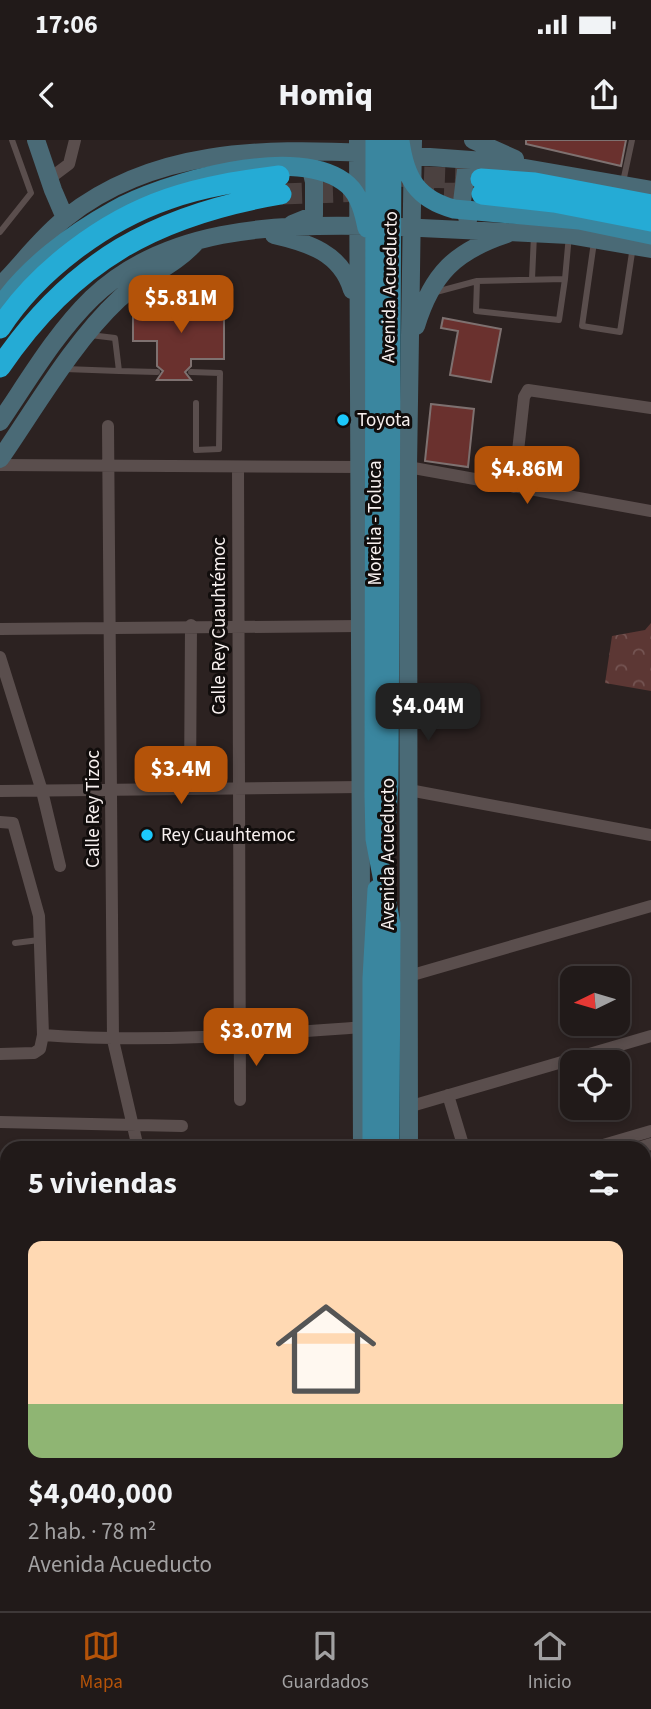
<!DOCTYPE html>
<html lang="es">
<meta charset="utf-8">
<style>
:root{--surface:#211a19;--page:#2d2726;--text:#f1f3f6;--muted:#a2a1a2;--line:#3e3838;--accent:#b45309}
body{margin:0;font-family:"Source Sans 3",sans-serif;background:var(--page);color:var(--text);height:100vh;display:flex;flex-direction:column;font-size:26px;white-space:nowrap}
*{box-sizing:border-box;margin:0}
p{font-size:23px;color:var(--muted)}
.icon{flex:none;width:38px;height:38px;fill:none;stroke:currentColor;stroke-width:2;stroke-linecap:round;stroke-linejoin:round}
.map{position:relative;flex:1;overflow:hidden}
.details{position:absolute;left:0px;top:1001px;width:651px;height:471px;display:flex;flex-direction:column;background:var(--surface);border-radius:21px 21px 0 0;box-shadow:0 4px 10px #0003,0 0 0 2px var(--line)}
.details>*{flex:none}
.needle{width:46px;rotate:265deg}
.controls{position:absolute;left:560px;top:826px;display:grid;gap:14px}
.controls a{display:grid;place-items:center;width:70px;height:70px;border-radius:14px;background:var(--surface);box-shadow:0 4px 10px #0003,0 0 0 2px var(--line);font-size:35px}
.price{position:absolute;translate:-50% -60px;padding:0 16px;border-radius:14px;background:var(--accent);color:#fff;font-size:23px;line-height:46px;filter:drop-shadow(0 2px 4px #0008)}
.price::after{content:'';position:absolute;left:50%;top:42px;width:21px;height:16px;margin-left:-10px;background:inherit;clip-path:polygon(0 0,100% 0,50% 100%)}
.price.active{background:#222;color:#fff}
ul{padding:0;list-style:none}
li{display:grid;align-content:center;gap:14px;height:371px;padding:0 28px}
li span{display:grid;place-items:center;height:217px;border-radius:14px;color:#555}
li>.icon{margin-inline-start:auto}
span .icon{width:126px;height:126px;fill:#fffc;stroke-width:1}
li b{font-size:30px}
h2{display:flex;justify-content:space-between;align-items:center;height:84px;padding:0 28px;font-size:30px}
.status{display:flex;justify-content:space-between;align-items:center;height:49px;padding:0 35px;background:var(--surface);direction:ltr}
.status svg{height:19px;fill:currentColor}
header{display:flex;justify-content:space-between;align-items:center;height:91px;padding:0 28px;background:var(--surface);font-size:32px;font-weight:800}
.tab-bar{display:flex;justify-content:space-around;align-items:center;height:98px;border-top:2px solid var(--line);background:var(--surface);font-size:19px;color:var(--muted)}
.tab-bar a{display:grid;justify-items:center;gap:4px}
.tab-bar .active{color:var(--accent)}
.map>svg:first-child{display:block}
</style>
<div class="status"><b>17:06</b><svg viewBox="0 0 49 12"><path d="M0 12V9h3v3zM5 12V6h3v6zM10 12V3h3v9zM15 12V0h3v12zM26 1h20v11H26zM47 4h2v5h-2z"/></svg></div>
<header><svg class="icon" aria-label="back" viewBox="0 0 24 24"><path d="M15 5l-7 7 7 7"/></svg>Homiq<svg class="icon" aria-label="share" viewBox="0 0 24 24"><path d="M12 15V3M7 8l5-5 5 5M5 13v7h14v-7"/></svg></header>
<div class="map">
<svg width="651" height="1471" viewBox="0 0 651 1471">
<defs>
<pattern id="park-crowns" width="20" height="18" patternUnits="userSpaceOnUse" patternTransform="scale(1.75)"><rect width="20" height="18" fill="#5c3734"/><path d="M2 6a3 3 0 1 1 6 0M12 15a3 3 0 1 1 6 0" fill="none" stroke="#745452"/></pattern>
</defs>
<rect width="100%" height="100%" fill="#2c2221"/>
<!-- built -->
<path fill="#3b2a29" d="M651,1364v107h-41l2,-6h32v-100z"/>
<!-- park -->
<path fill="url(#park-crowns)" d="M651,483v68l-46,-8 7,-47 33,-6z"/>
<!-- building -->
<path fill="#6a312e" stroke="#7e7170" stroke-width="2" d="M526,0h100l-5,26 -95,-22z
M133,165l91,1v53h-33v7l-6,6 6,8h-34l6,-9 -6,-5v-25h-24z
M443,178l58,11 -10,53 -41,-7 8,-44 -17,-3z
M431,264l43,5 -6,58 -43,-6z"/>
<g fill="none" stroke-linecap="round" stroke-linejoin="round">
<!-- highway-tunnel -->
<path stroke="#4b4140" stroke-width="21" stroke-dasharray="21 10" stroke-linecap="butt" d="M393,36l88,3
M413,52l69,2
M281,54l86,-3"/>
<!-- lane -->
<path stroke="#5a4e4d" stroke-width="6" d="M623,42l9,-42
M0,92l31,-39 -19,-53
M594,102l-12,84 38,6 13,-86
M532,139l2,-44
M565,139l4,-44
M436,152l41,-11 88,-2 -6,41 -83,-9 1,-30
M65,229l54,2 -4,-33 -25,-3
M119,231l38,1
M191,232l29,1 -1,76 -23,1v-47
M15,803l24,-3
M108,1471v-6"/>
<!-- street -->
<path stroke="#5a4e4d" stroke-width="12" d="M49,39l20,-15 6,-24
M108,286l5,614 25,108
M0,325l360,2
M238,327l2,633
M408,327l243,44
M514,347l10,-90 4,-7 123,18
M0,489l361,-3
M0,517l42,134 18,75
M190,649l1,-164
M409,650l242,45
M0,651l361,-4
M0,682l13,1 26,93 4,119 -3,14 -6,4 -34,1
M409,836l242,-70
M43,895c107,8 213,0 320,-8
M448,955l16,53
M408,967l243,-71
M0,982l182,4
M593,1008l58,-17
M638,1008l13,-4
M644,1099l7,-2
M0,1109h7
M644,1164l7,-1
M0,1236h7
M644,1317l7,-22
M0,1333l7,1
M276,1471l82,-4
M600,1471l1,-6"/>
<!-- secondary -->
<path stroke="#4a6a76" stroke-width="18" d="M36,0l17,50 12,28
M358,0l4,1008
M473,0l42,19
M402,15l83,6 166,29
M468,80l-6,-18 4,-32 19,-9
M292,84l22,-9v-33l-4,-17 -8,-5
M400,87l169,8 82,14
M274,95c35,8 67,18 78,55
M0,146c22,-22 42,-50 67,-69 86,-68 195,-69 300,-64
M416,186c16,-52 39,-75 91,-92
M0,282c28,-41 55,-88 92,-124 73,-70 181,-74 276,-72
M0,319c36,-52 73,-117 119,-160 24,-22 55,-32 77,-57
M409,1008l-1,-681 5,-327
M358,1465v6
M410,1465v6"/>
<!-- primary -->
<path stroke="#3a869f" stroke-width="19" d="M375,0l-1,655 1,44 16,85 -1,224
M400,1c5,37 17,58 54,68l125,11 72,15
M0,167c26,-39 73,-74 113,-96 49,-28 187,-69 235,-26 12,11 16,28 19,43
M386,688l3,-44 3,-644
M372,1008v-170l5,-89
M373,1465v6
M391,1465v6"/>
<!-- highway -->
<path stroke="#25abd5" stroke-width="21" d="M481,39l54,4 116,22
M482,54l72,8 97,19
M0,188c37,-57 104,-107 168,-129 37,-13 73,-18 111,-23
M0,227c72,-106 156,-152 281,-173"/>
</g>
<!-- markers -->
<g fill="#1cc9fc" stroke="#110d0c" stroke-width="2.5">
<circle cx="343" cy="280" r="7"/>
<circle cx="147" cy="695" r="7"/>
</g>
<g text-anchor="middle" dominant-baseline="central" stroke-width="6" stroke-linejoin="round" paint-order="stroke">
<!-- street labels -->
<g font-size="19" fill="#f8f1f0" stroke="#110d0c">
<text transform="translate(390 147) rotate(-89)">Avenida Acueducto</text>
<text transform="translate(375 383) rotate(-90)">Morelia - Toluca</text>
<text transform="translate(219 486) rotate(-90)">Calle Rey Cuauhtémoc</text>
<text transform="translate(93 669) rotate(-90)">Calle Rey Tizoc</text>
<text transform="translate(388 714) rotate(-90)">Avenida Acueducto</text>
</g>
<!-- poi labels -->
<g font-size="19" fill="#f8f1f0" stroke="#110d0c" text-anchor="start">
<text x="357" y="280">Toyota</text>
<text x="161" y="695">Rey Cuauhtemoc</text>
</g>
</g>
</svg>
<div class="controls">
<a><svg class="needle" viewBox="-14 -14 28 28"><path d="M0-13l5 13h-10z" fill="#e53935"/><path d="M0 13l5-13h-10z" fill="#a2a1a2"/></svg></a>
<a><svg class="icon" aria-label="locate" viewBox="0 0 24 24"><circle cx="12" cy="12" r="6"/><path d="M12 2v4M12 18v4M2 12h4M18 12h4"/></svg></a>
</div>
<b class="price" style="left:181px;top:195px">$5.81M</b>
<b class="price" style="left:527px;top:366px">$4.86M</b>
<b class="price active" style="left:428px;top:603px">$4.04M</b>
<b class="price" style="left:181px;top:666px">$3.4M</b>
<b class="price" style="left:256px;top:928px">$3.07M</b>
<section class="details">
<h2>5 viviendas<svg class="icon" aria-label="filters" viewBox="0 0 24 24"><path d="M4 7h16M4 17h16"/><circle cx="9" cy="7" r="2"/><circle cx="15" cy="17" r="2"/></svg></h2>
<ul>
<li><span style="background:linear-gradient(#ffd9b3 75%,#8fb573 0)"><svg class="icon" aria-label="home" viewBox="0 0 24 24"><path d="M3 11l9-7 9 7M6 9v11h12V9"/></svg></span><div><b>$4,040,000</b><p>2 hab. · 78 m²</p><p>Avenida Acueducto</p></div></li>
</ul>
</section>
</div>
<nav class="tab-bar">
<a class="active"><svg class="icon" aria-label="map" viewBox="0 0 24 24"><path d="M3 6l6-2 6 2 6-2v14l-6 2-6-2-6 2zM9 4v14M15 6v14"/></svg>Mapa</a>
<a><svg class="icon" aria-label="saved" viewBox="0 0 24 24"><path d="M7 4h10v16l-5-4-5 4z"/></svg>Guardados</a>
<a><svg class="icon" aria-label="home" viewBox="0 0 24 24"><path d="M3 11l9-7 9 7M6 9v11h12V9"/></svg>Inicio</a>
</nav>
